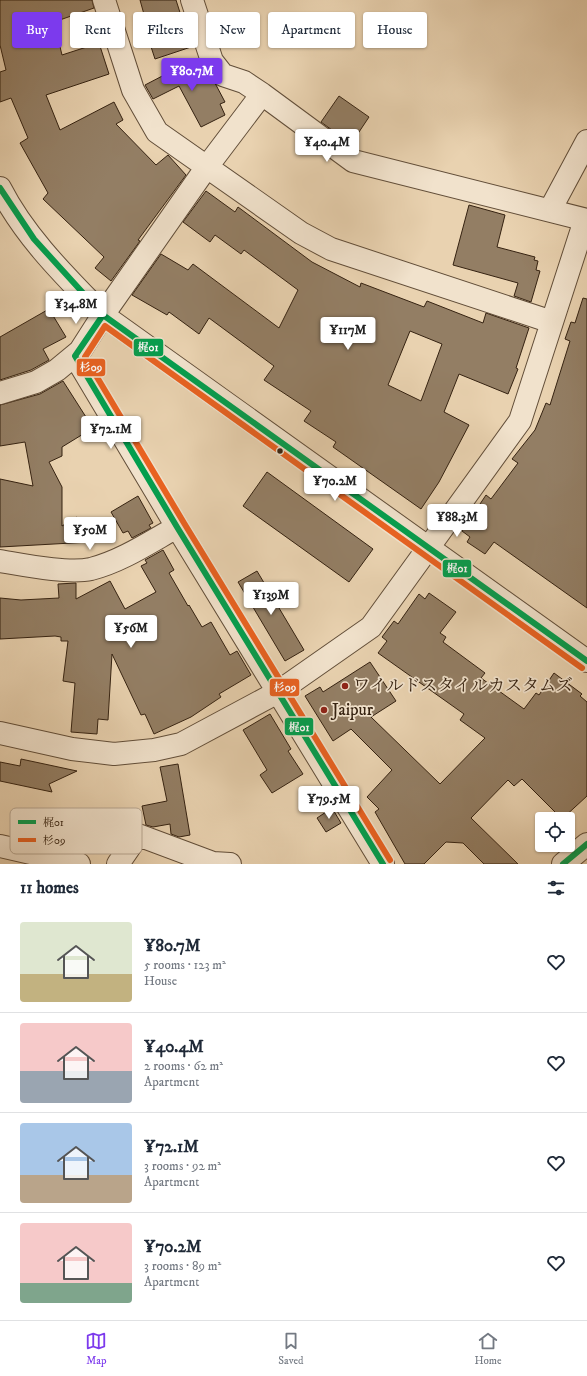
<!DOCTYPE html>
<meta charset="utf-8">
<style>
:root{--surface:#fff;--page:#f6f6f7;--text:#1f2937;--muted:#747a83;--line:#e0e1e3;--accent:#7c3aed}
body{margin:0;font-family:"IM FELL DW Pica","Noto Serif JP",serif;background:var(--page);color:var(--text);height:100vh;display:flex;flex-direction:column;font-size:15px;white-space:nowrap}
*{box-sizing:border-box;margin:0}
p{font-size:13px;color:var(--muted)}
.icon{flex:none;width:22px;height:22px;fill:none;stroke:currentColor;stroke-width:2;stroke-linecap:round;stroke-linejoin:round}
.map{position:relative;height:864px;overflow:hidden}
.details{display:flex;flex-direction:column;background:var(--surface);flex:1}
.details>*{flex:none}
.guide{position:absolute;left:12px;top:12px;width:563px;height:36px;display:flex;gap:8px}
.tools{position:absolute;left:535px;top:812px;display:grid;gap:8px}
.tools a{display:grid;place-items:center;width:40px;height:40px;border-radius:4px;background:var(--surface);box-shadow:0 1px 3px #0004;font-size:20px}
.price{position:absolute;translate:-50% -34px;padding:0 9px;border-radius:4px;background:#fff;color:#222;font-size:13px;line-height:26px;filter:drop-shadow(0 1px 2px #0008)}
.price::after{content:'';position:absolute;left:50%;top:24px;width:12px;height:9px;margin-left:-6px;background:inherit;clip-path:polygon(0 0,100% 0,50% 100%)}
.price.active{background:var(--accent);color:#fff}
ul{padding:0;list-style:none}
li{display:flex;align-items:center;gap:12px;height:100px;padding:0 20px}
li+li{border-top:1px solid var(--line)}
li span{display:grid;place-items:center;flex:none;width:112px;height:80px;border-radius:4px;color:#555}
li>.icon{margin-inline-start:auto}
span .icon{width:48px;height:48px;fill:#fffc;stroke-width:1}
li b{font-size:17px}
h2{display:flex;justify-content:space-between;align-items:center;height:48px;padding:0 20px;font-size:17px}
.chip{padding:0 14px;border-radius:4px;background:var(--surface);box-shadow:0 1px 3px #0004;font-size:14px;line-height:36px}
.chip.active{background:var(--accent);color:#fff}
.tab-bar{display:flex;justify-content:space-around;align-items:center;height:56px;border-top:1px solid var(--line);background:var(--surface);font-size:11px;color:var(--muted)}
.tab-bar a{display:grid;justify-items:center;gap:2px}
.tab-bar .active{color:var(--accent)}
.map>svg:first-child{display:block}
</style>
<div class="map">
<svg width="587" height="864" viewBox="0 0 587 864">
<rect width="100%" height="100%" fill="#e9d2b0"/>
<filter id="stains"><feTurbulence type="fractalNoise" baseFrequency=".005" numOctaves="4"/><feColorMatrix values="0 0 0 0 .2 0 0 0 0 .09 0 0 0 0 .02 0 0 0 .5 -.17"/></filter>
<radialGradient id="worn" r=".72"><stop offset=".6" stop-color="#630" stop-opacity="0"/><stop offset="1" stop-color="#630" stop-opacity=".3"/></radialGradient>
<!-- building -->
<path fill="#937e64" stroke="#352211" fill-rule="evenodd" d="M0,0h92l2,8 -40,14 8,33 37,-12 10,31 -63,21 14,35 54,-28 9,18 -7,4 40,41 12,-10 18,20 -48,65 2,1 -29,40 -16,-13 9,-11 -61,-58 5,-6 -28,-50 8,-5 -17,-40 -11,4v-30l6,-2 -6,-25z
M140,0h36l15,47 -36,12 -13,-40 3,-1z
M195,59l10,23 5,-3 6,6 9,17 -5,2 5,11 -24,12 -22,-41 -26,13 -8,-14z
M339,96l30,21 -18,27 -30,-22z
M206,191l29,21 3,-5 74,55 48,25 1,-4 63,24 3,-6 56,22 3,-10 43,15 -13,40 2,1 -10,25 -49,-20 -15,38 25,13 -30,57 -18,27 -88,-62 3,-5 -32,-21 7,-10 -47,-31 10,-14 -65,-48 -10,16 -30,-22 -2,3 -35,-20 29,-41 27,16 5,-6 86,64 19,-38 -54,-40 -3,4 -26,-19 -5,7 -27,-20zM410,331l32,13 -21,57 -33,-16z
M469,205l36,10 -8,32 38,10 -1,3 4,1 -2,9 4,1 -9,31 -17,-6 4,-13 -65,-18z
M583,298l4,1v309l-93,-66 -9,12 -18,-12 3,-5 -8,-6 24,-36 5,4 27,-36 -6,-4 23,-29 11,-27 4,2 20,-64 -5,-2 6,-17 4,1z
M49,309l17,28 -23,12 6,11 -18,10 -31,10v-43z
M63,381l30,47 -31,19v9l-13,6 13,25v39l15,-9 13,25 -90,5v-68l33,7 -8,-44 -25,4v-41l40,-11z
M267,472l106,77 -24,33 -106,-76z
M138,496l15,27 -4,2 2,3 -19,10 -4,-7 -5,2 -12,-21z
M163,550l11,20 -5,3 19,33 1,-1 13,22 9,-5 19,33 7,-4 14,24 -32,19 2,3 -30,20 -37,17 -9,-20 -4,1 -29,-61 -4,66 -10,-1 -1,15 -26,-2 4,-49 -12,-2 5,-40h-7v-4l-6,-1 -55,3v-41l21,2 38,-2 -1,-14 18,-1v16l34,-18 15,28 31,-17 -15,-26 6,-3 -2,-3z
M257,571l47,79 -19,11 -47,-79z
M429,593l27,19 -16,21 6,4 -3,5 42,31 -4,5 43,31 12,-16 3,2 15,-22 28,21 -2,2 7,6v94l-25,23 -40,-40 -8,7 -6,-6 -37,38 47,46h-34l-21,-21 -17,-1 -22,22h-19l-30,-52 4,-3 -12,-12 25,-27 -41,-41 -18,12 -28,-45 15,-9 3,5 47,-30 26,39 -25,16 69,67 45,-46 -25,-18 4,-6 -86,-61 9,-12 -5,-4 12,-16 4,3 21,-30 6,5z
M270,714l21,35 -3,2 15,23 -31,19 -12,-18 7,-5 -24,-40z
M21,759l56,12 -28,13 3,8 -52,-11v-19l20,4z
M178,764l12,71 -11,2 -8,-3 -1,-10 -17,3 -7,-2 -4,-19 25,-5 -7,-34z
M332,808l9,15 -15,9 -9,-14z"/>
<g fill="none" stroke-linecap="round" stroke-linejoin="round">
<defs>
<path id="minor" d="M104,0l29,90 24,42 144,101 30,16 221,73
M192,0l20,61 11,14 21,7 18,12 91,67 234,59
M550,210l37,-69
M75,356l102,171 206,337
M0,393l36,-11 21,-12 23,-19 23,-36 103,-147 56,-74
M0,561c24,4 68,13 91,8 31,-8 59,-27 86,-42
M0,733l72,16 42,5 40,-4 27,-6 97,-52 93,-65 149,-206 65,-201
M0,846l79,18
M118,864l20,-29 75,28 17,1"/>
<path id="tertiary" d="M0,188c25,49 65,88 103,127l484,346
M563,864l24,-20"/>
</defs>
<!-- minor casing -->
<use href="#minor" stroke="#624e39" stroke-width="24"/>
<!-- tertiary casing -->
<use href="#tertiary" stroke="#624e39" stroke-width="24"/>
<!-- minor -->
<use href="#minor" stroke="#f1e2cc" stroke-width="22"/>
<!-- tertiary -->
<use href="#tertiary" stroke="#f1e2cc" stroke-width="22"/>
<defs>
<path id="bus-1" d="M0,188l34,51 69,76 484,346
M103,315l-28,41 102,171 206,337
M563,864l24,-20"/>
<path id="bus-2" d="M390,860l-206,-337 -99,-166 20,-31 477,342"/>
</defs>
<!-- bus-1 casing -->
<use href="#bus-1" stroke="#f1e2cc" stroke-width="9"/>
<!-- bus-2 casing -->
<use href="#bus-2" stroke="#f1e2cc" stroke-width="9"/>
<!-- bus-1 -->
<use href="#bus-1" stroke="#039f4e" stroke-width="6"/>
<!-- bus-2 -->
<use href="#bus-2" stroke="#e96221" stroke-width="6"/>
</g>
<!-- markers -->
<circle fill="#352211" stroke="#f1e2cc" stroke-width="1.5" cx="280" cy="451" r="3.5"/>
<g fill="#8f2418" stroke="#f1e2cc" stroke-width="1.5">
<circle cx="345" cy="686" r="4"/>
<circle cx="324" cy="710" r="4"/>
</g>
<g text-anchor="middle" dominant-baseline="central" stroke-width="3.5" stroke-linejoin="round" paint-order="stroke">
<!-- poi labels -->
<g font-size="17" fill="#352211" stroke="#f1e2cc" text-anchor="start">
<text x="353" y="686">ワイルドスタイルカスタムズ</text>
<text x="332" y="710">Jaipur</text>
</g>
</g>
<!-- legend -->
<rect x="10" y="808" width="132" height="46" rx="6" fill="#f1e2cc" stroke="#b9a894" stroke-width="1"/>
<rect x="18" y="820" width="18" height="4" fill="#039f4e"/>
<rect x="18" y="838" width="18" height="4" fill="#e96221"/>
<g font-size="11" fill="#352211">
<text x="43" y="826">梶01</text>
<text x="43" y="844">杉09</text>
</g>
<g stroke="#f1e2cc" stroke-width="1.5">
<rect x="133" y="338" width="31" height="19" rx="4" fill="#039f4e"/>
<rect x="76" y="358" width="30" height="19" rx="4" fill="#e96221"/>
<rect x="442" y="559" width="30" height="19" rx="4" fill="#039f4e"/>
<rect x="269" y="678" width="31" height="19" rx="4" fill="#e96221"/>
<rect x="284" y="717" width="30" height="19" rx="4" fill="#039f4e"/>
</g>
<g font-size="11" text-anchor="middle" font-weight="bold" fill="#fff">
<text x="148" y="351">梶01</text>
<text x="91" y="371">杉09</text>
<text x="457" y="572">梶01</text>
<text x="285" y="691">杉09</text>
<text x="299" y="731">梶01</text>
</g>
<rect width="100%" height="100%" filter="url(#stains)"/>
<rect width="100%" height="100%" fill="url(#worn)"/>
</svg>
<div class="tools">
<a><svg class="icon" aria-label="locate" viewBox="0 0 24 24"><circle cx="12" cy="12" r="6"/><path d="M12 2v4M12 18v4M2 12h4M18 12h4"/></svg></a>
</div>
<b class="price active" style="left:192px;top:92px">¥80.7M</b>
<b class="price" style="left:327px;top:163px">¥40.4M</b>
<b class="price" style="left:76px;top:325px">¥34.8M</b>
<b class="price" style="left:348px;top:351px">¥117M</b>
<b class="price" style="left:111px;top:450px">¥72.1M</b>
<b class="price" style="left:335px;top:502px">¥70.2M</b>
<b class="price" style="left:457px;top:538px">¥88.3M</b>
<b class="price" style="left:90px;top:551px">¥50M</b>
<b class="price" style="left:271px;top:616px">¥139M</b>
<b class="price" style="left:131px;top:649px">¥56M</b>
<b class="price" style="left:329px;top:820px">¥79.5M</b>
<div class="guide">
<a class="chip active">Buy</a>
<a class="chip">Rent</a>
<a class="chip">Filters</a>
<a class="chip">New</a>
<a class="chip">Apartment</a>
<a class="chip">House</a>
</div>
</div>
<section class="details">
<h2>11 homes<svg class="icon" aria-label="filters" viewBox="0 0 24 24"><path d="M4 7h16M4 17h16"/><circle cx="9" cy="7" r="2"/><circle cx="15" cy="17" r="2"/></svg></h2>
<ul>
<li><span style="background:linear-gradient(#dfe7d0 65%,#c2b280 0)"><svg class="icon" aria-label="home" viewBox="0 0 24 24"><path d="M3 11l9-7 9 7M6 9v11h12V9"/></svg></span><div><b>¥80.7M</b><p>5 rooms · 123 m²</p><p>House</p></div><svg class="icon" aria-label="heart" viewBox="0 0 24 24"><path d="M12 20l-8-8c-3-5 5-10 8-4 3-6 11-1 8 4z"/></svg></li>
<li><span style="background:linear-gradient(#f6c9c9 60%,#9aa5b1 0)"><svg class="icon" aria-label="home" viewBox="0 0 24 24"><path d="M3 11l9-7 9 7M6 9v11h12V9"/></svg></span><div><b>¥40.4M</b><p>2 rooms · 62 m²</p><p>Apartment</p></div><svg class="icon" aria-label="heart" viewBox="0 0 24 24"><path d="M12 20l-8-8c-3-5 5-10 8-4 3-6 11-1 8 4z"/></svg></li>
<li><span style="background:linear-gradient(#a9c7e8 65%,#b9a48a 0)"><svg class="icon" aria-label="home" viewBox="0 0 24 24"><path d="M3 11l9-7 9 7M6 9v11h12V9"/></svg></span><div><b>¥72.1M</b><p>3 rooms · 92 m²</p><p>Apartment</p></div><svg class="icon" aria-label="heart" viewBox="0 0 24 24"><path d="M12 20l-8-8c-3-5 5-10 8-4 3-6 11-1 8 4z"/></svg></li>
<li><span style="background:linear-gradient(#f6c9c9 75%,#7fa58c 0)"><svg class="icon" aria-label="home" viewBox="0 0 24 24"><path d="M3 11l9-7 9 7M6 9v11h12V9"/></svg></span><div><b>¥70.2M</b><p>3 rooms · 89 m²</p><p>Apartment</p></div><svg class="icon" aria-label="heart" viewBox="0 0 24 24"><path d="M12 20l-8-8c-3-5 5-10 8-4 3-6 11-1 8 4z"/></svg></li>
</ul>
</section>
<nav class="tab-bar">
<a class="active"><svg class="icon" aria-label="map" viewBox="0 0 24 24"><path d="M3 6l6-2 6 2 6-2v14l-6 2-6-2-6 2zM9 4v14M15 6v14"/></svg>Map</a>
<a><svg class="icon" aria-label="saved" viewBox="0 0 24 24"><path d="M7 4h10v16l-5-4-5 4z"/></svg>Saved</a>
<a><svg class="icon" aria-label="home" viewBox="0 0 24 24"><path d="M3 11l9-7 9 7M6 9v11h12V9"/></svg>Home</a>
</nav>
